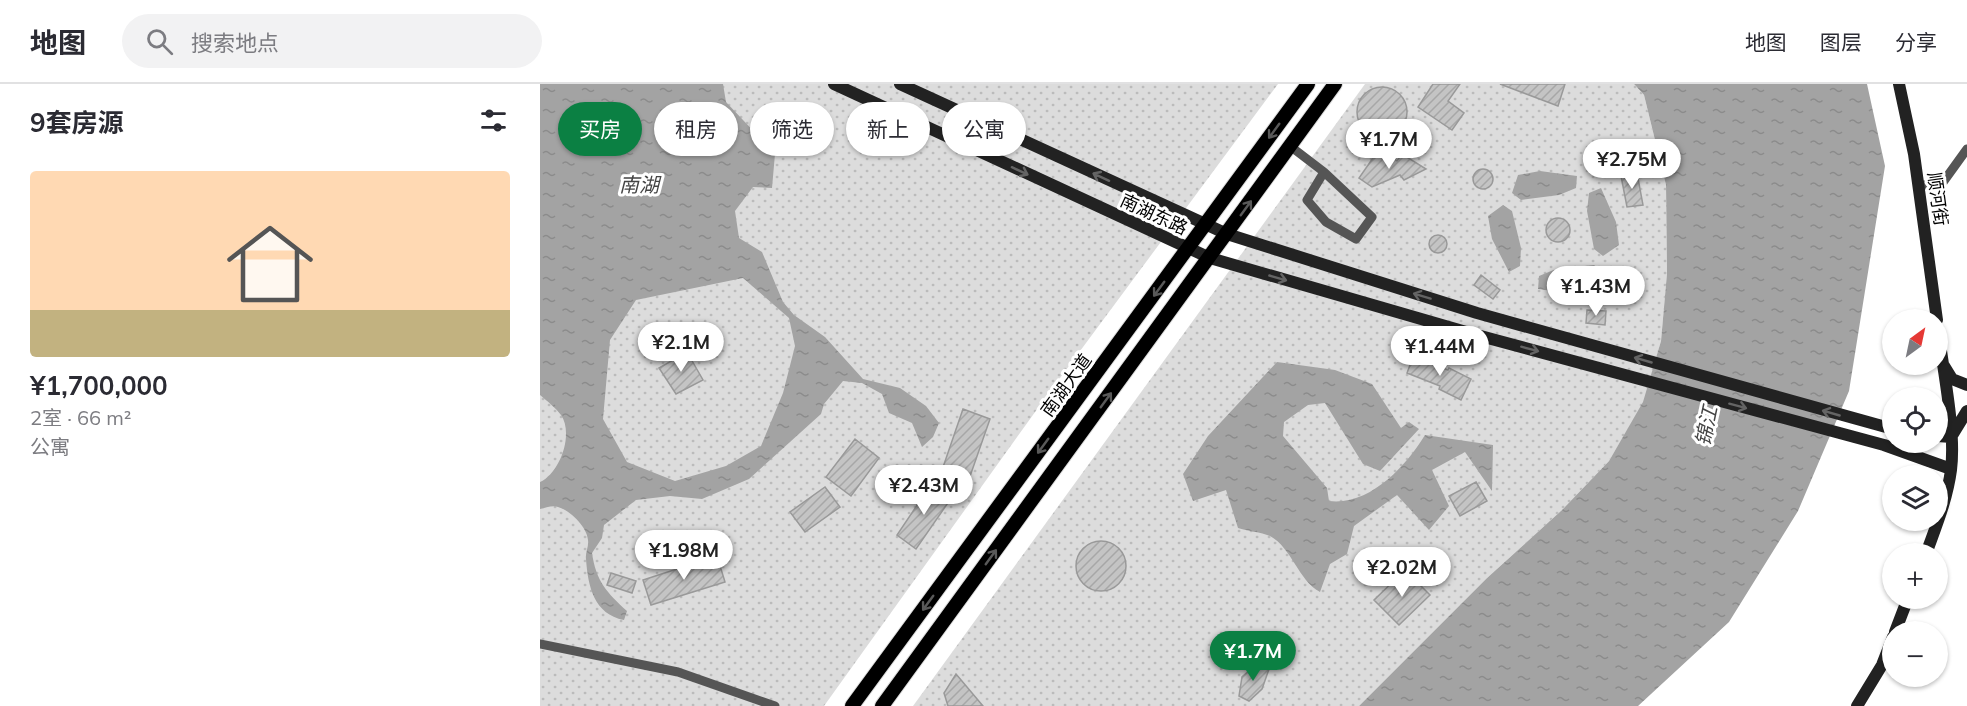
<!DOCTYPE html>
<html lang="zh">
<meta charset="utf-8">
<style>
:root{--surface:#fff;--page:#f2f2f3;--text:#2b2b33;--muted:#7c7c81;--line:#e1e1e2;--accent:#0b8043}
body{margin:0;font-family:Mulish,"Noto Sans SC",sans-serif;background:var(--page);color:var(--text);height:100vh;display:flex;flex-direction:column;font-size:22px;white-space:nowrap}
*{box-sizing:border-box;margin:0}
p{font-size:20px;color:var(--muted)}
.icon{flex:none;width:33px;height:33px;fill:none;stroke:currentColor;stroke-width:2;stroke-linecap:round;stroke-linejoin:round}
.map{position:relative;flex:1;overflow:hidden}
.drawer{display:flex;flex-direction:column;background:var(--surface);width:540px}
.drawer>*{flex:none}
.top-card{position:absolute;left:18px;top:18px;width:570px;height:54px;display:flex;gap:12px}
.needle{width:39px;rotate:33deg}
.controls{position:absolute;left:1342px;top:225px;display:grid;gap:12px}
.controls a{display:grid;place-items:center;width:66px;height:66px;border-radius:50%;background:var(--surface);box-shadow:0 2px 4px #0004;font-size:30px}
.price{position:absolute;translate:-50% -51px;padding:0 14px;border-radius:21px;background:#fff;color:#222;font-size:20px;line-height:39px;filter:drop-shadow(0 2px 3px #0008)}
.price::after{content:'';position:absolute;left:50%;top:36px;width:18px;height:14px;margin-left:-9px;background:inherit;clip-path:polygon(0 0,100% 0,50% 100%)}
.price.active{background:var(--accent);color:#fff}
ul{padding:0;list-style:none}
li{display:grid;align-content:center;gap:12px;height:318px;padding:0 30px}
li span{display:grid;place-items:center;height:186px;border-radius:6px;color:#555}
li>.icon{margin-inline-start:auto}
span .icon{width:108px;height:108px;fill:#fffc;stroke-width:1}
li b{font-size:26px}
h2{display:flex;justify-content:space-between;align-items:center;height:72px;padding:0 30px;font-size:26px}
.chip{padding:0 21px;border-radius:27px;background:var(--surface);box-shadow:0 2px 4px #0004;font-size:21px;line-height:54px}
.chip.active{background:var(--accent);color:#fff}
header{display:flex;align-items:center;gap:36px;box-sizing:border-box;height:84px;padding:0 30px;background:var(--surface);border-bottom:2px solid var(--line)}
header strong{font-size:28px}
nav{display:flex;gap:33px;margin-inline-start:auto;font-size:21px}
.search{width:420px;height:54px;background:var(--page);display:flex;align-items:center;gap:15px;box-sizing:border-box;padding:0 21px;border-radius:33px;color:var(--muted);font-size:22px}
main{display:flex;flex:1;min-height:0}
.map>svg:first-child{display:block}
</style>
<header>
<strong>地图</strong>
<div class="search"><svg class="icon" aria-label="search" viewBox="0 0 24 24"><circle cx="10" cy="10" r="6"/><path d="M15 15l6 6"/></svg>搜索地点</div>
<nav><a>地图</a><a>图层</a><a>分享</a></nav>
</header>
<main>
<section class="drawer">
<h2>9套房源<svg class="icon" aria-label="filters" viewBox="0 0 24 24"><path d="M4 7h16M4 17h16"/><circle cx="9" cy="7" r="2"/><circle cx="15" cy="17" r="2"/></svg></h2>
<ul>
<li><span style="background:linear-gradient(#ffd9b3 75%,#c2b280 0)"><svg class="icon" aria-label="home" viewBox="0 0 24 24"><path d="M3 11l9-7 9 7M6 9v11h12V9"/></svg></span><div><b>¥1,700,000</b><p>2室 · 66 m²</p><p>公寓</p></div></li>
</ul>
</section>
<div class="map">
<svg width="1427" height="622" viewBox="0 0 1427 622">
<defs>
<pattern id="park-dots" width="8" height="8" patternUnits="userSpaceOnUse" patternTransform="scale(1.5)"><rect width="8" height="8" fill="#dcdcdc"/><path d="M2 2h.1M6 6h.1" fill="none" stroke="#bbb" stroke-width="1.8" stroke-linecap="round"/></pattern>
<pattern id="water-ripples" width="26" height="14" patternUnits="userSpaceOnUse" patternTransform="scale(1.5)"><rect width="26" height="14" fill="#a3a3a3"/><path d="M2 4q2-2 4 0t4 0M15 11q2-2 4 0t4 0" fill="none" stroke="#8b8b8b"/></pattern>
<pattern id="building-hatch" width="6" height="6" patternUnits="userSpaceOnUse" patternTransform="scale(1.5)"><rect width="6" height="6" fill="#c4c4c4"/><path d="M-1 1l2-2M0 6l6-6M5 7l2-2" fill="none" stroke="#a7a7a7"/></pattern>
</defs>
<rect width="100%" height="100%" fill="#fff"/>
<!-- park -->
<path fill="url(#park-dots)" d="M0,0h738l-235,317 -219,305h-284z
M825,0h269l10,11 22,90 1,88 -6,68 -17,61 -35,59 -47,49 -75,68 -128,128h-446z"/>
<!-- water -->
<path fill="url(#water-ripples)" fill-rule="evenodd" d="M0,0h183l3,18 49,52 -3,34 -19,-1 -18,24 4,27 23,14 21,50 11,13 31,22 38,42 37,9 26,18 13,17 -6,14 -11,10 -10,-24 -23,-10 -7,-19 -20,-11 -19,-2 -19,23 -3,10 -72,65 -47,20 -32,-3 -34,4 -32,25 -2,13 -10,15c4,28 15,40 35,58l-3,9c-30,-6 -36,-33 -38,-61 -1,-6 3,-12 2,-19 -1,-13 -17,-29 -30,-33 -5,-2 -13,1 -18,2v-27c20,-9 34,-48 21,-67 -5,-7 -14,-14 -21,-20zM203,194l46,40 6,28 -12,47 -22,53 -35,20 -51,15 -48,-19 -24,-43 7,-79 26,-40z
M1094,0h233l18,82 -36,225 -51,120 -69,111 -91,84h-279l128,-128 75,-68 47,-49 34,-59 18,-61 6,-68 -1,-88 -22,-90z
M1000,87l37,5 -1,12 -17,7 -38,5 -9,-7 6,-18z
M1061,104l15,34 3,23 -16,11 -9,-7 -7,-38 2,-18z
M963,121l9,6 9,37 -1,18 -11,6 -17,-33 -4,-23z
M1054,181l9,7 -6,18 -22,4 -37,-5 1,-13 17,-7z
M737,278l58,8 37,14 29,44 8,-6 10,7 -39,42 -17,-7 -38,-61 -17,2 -24,17 -1,14 44,52 2,13c41,5 77,-35 96,-66l68,10 -1,46 -27,-39 -33,18 17,36 -20,24 -32,-35 -43,31 -7,28 -17,10 -10,28c-22,-12 -28,-44 -50,-56 -9,-4 -23,-5 -32,-8l-12,-38 -33,11 -10,-27 25,-38z"/>
<!-- building -->
<path fill="url(#building-hatch)" stroke="#999" stroke-width="1.5" d="M893,0h27l-12,17 16,12 -12,17 -34,-23z
M960,0h65l-7,22z
M817 28a25 25 0 1 1 50 0a25 25 0 1 1-50 0Z
M848,70l9,7 5,-7 24,15 -22,11 -4,-5 -28,12 -13,-9 14,-20z
M933 95a10 10 0 1 1 20 0a10 10 0 1 1-20 0Z
M1097,89l6,32 -16,2 -6,-31z
M1006 146a12 12 0 1 1 24 0a12 12 0 1 1-24 0Z
M889 160a9 9 0 1 1 18 0a9 9 0 1 1-18 0Z
M941,191l19,15 -7,9 -19,-14z
M1047,226l19,1 -1,14 -19,-2z
M147,268l16,28 -27,14 -17,-26z
M873,273l35,13 1,-2 22,11 -10,21 -22,-11 1,-3 -33,-13z
M423,325l27,10 -22,63 -27,-9z
M315,355l24,19 -28,38 -25,-19z
M936,398l11,19 -27,15 -11,-20z
M392,399l20,14 -36,52 -19,-14z
M285,403l15,20 -35,25 -15,-20z
M536 482a25 25 0 1 1 50 0a25 25 0 1 1-50 0Z
M177,472l8,26 -74,23 -8,-25z
M865,486l25,25 -31,30 -25,-25z
M71,489l25,8 -4,12 -25,-8z
M719,578l10,7 -7,20 -13,12 -10,-5 3,-19z
M416,590l27,32h-35l-4,-13z"/>
<g fill="none" stroke-linecap="round" stroke-linejoin="round">
<defs>
<path id="primary" d="M312,622l456,-622
M342,622l453,-622"/>
</defs>
<!-- primary casing -->
<use href="#primary" stroke="#dbdbdb" stroke-width="16"/>
<!-- street -->
<path stroke="#555" stroke-width="9" d="M750,62l34,26 48,45 -16,22 -30,-17 -19,-22 17,-28
M1378,101h23l26,-36
M0,560l138,28 97,34"/>
<!-- secondary -->
<path stroke="#222" stroke-width="12" d="M294,0l376,174 263,76 411,111 67,24
M360,0l327,150 250,79 416,116
M1359,0l15,70 23,166
M1404,282l8,13 15,6
M1398,352l13,1
M1411,353l16,-26
M1386,470c10,-28 21,-54 25,-84 5,-40 -8,-99 -13,-141
M1355,548l13,-34
M1317,622l25,-41 11,-28"/>
<!-- primary -->
<use href="#primary" stroke="#000" stroke-width="14"/>
</g>
<!-- one-way arrows -->
<defs><path id="oneway-shaft" d="M-6 0H5M1.5-3L5.5 0L1.5 3" fill="none" stroke-width="1.6" stroke-linecap="round" stroke-linejoin="round" transform="scale(1.5)"/></defs>
<g stroke="#595959">
<use href="#oneway-shaft" transform="translate(734 47) rotate(126)"/>
<use href="#oneway-shaft" transform="translate(706 124) rotate(-54)"/>
<use href="#oneway-shaft" transform="translate(619 205) rotate(126)"/>
<use href="#oneway-shaft" transform="translate(566 316) rotate(-54)"/>
<use href="#oneway-shaft" transform="translate(503 362) rotate(126)"/>
<use href="#oneway-shaft" transform="translate(451 473) rotate(-54)"/>
<use href="#oneway-shaft" transform="translate(388 519) rotate(126)"/>
</g>
<g stroke="#646464">
<use href="#oneway-shaft" transform="translate(480 87) rotate(25)"/>
<use href="#oneway-shaft" transform="translate(561 93) rotate(-155)"/>
<use href="#oneway-shaft" transform="translate(738 194) rotate(16)"/>
<use href="#oneway-shaft" transform="translate(882 212) rotate(-163)"/>
<use href="#oneway-shaft" transform="translate(990 265) rotate(15)"/>
<use href="#oneway-shaft" transform="translate(1103 276) rotate(-164)"/>
<use href="#oneway-shaft" transform="translate(1198 322) rotate(15)"/>
<use href="#oneway-shaft" transform="translate(1291 329) rotate(-164)"/>
</g>
<g text-anchor="middle" dominant-baseline="central" stroke-width="6" stroke-linejoin="round" paint-order="stroke">
<!-- street labels -->
<g font-size="18" fill="#000" stroke="#fff">
<text transform="translate(1398 115) rotate(82)">顺河街</text>
<text transform="translate(614 130) rotate(25)">南湖东路</text>
<text transform="translate(526 301) rotate(-54)">南湖大道</text>
</g>
<!-- water labels -->
<g font-size="20" font-style="italic" fill="#444" stroke="#fff">
<text x="99" y="100">南湖</text>
<text transform="translate(1166 342) rotate(-78)">锦江</text>
</g>
</g>
</svg>
<div class="controls">
<a><svg class="needle" viewBox="-14 -14 28 28"><path d="M0-13l5 13h-10z" fill="#e53935"/><path d="M0 13l5-13h-10z" fill="#7c7c81"/></svg></a>
<a><svg class="icon" aria-label="locate" viewBox="0 0 24 24"><circle cx="12" cy="12" r="6"/><path d="M12 2v4M12 18v4M2 12h4M18 12h4"/></svg></a>
<a><svg class="icon" aria-label="layers" viewBox="0 0 24 24"><path d="M12 4l9 5-9 5-9-5zM3 14l9 5 9-5"/></svg></a>
<a>+</a>
<a>−</a>
</div>
<b class="price" style="left:849px;top:86px">¥1.7M</b>
<b class="price" style="left:1092px;top:106px">¥2.75M</b>
<b class="price" style="left:1056px;top:233px">¥1.43M</b>
<b class="price" style="left:141px;top:289px">¥2.1M</b>
<b class="price" style="left:900px;top:293px">¥1.44M</b>
<b class="price" style="left:384px;top:432px">¥2.43M</b>
<b class="price" style="left:144px;top:497px">¥1.98M</b>
<b class="price" style="left:862px;top:514px">¥2.02M</b>
<b class="price active" style="left:713px;top:598px">¥1.7M</b>
<div class="top-card">
<a class="chip active">买房</a>
<a class="chip">租房</a>
<a class="chip">筛选</a>
<a class="chip">新上</a>
<a class="chip">公寓</a>
</div>
</div>
</main>
